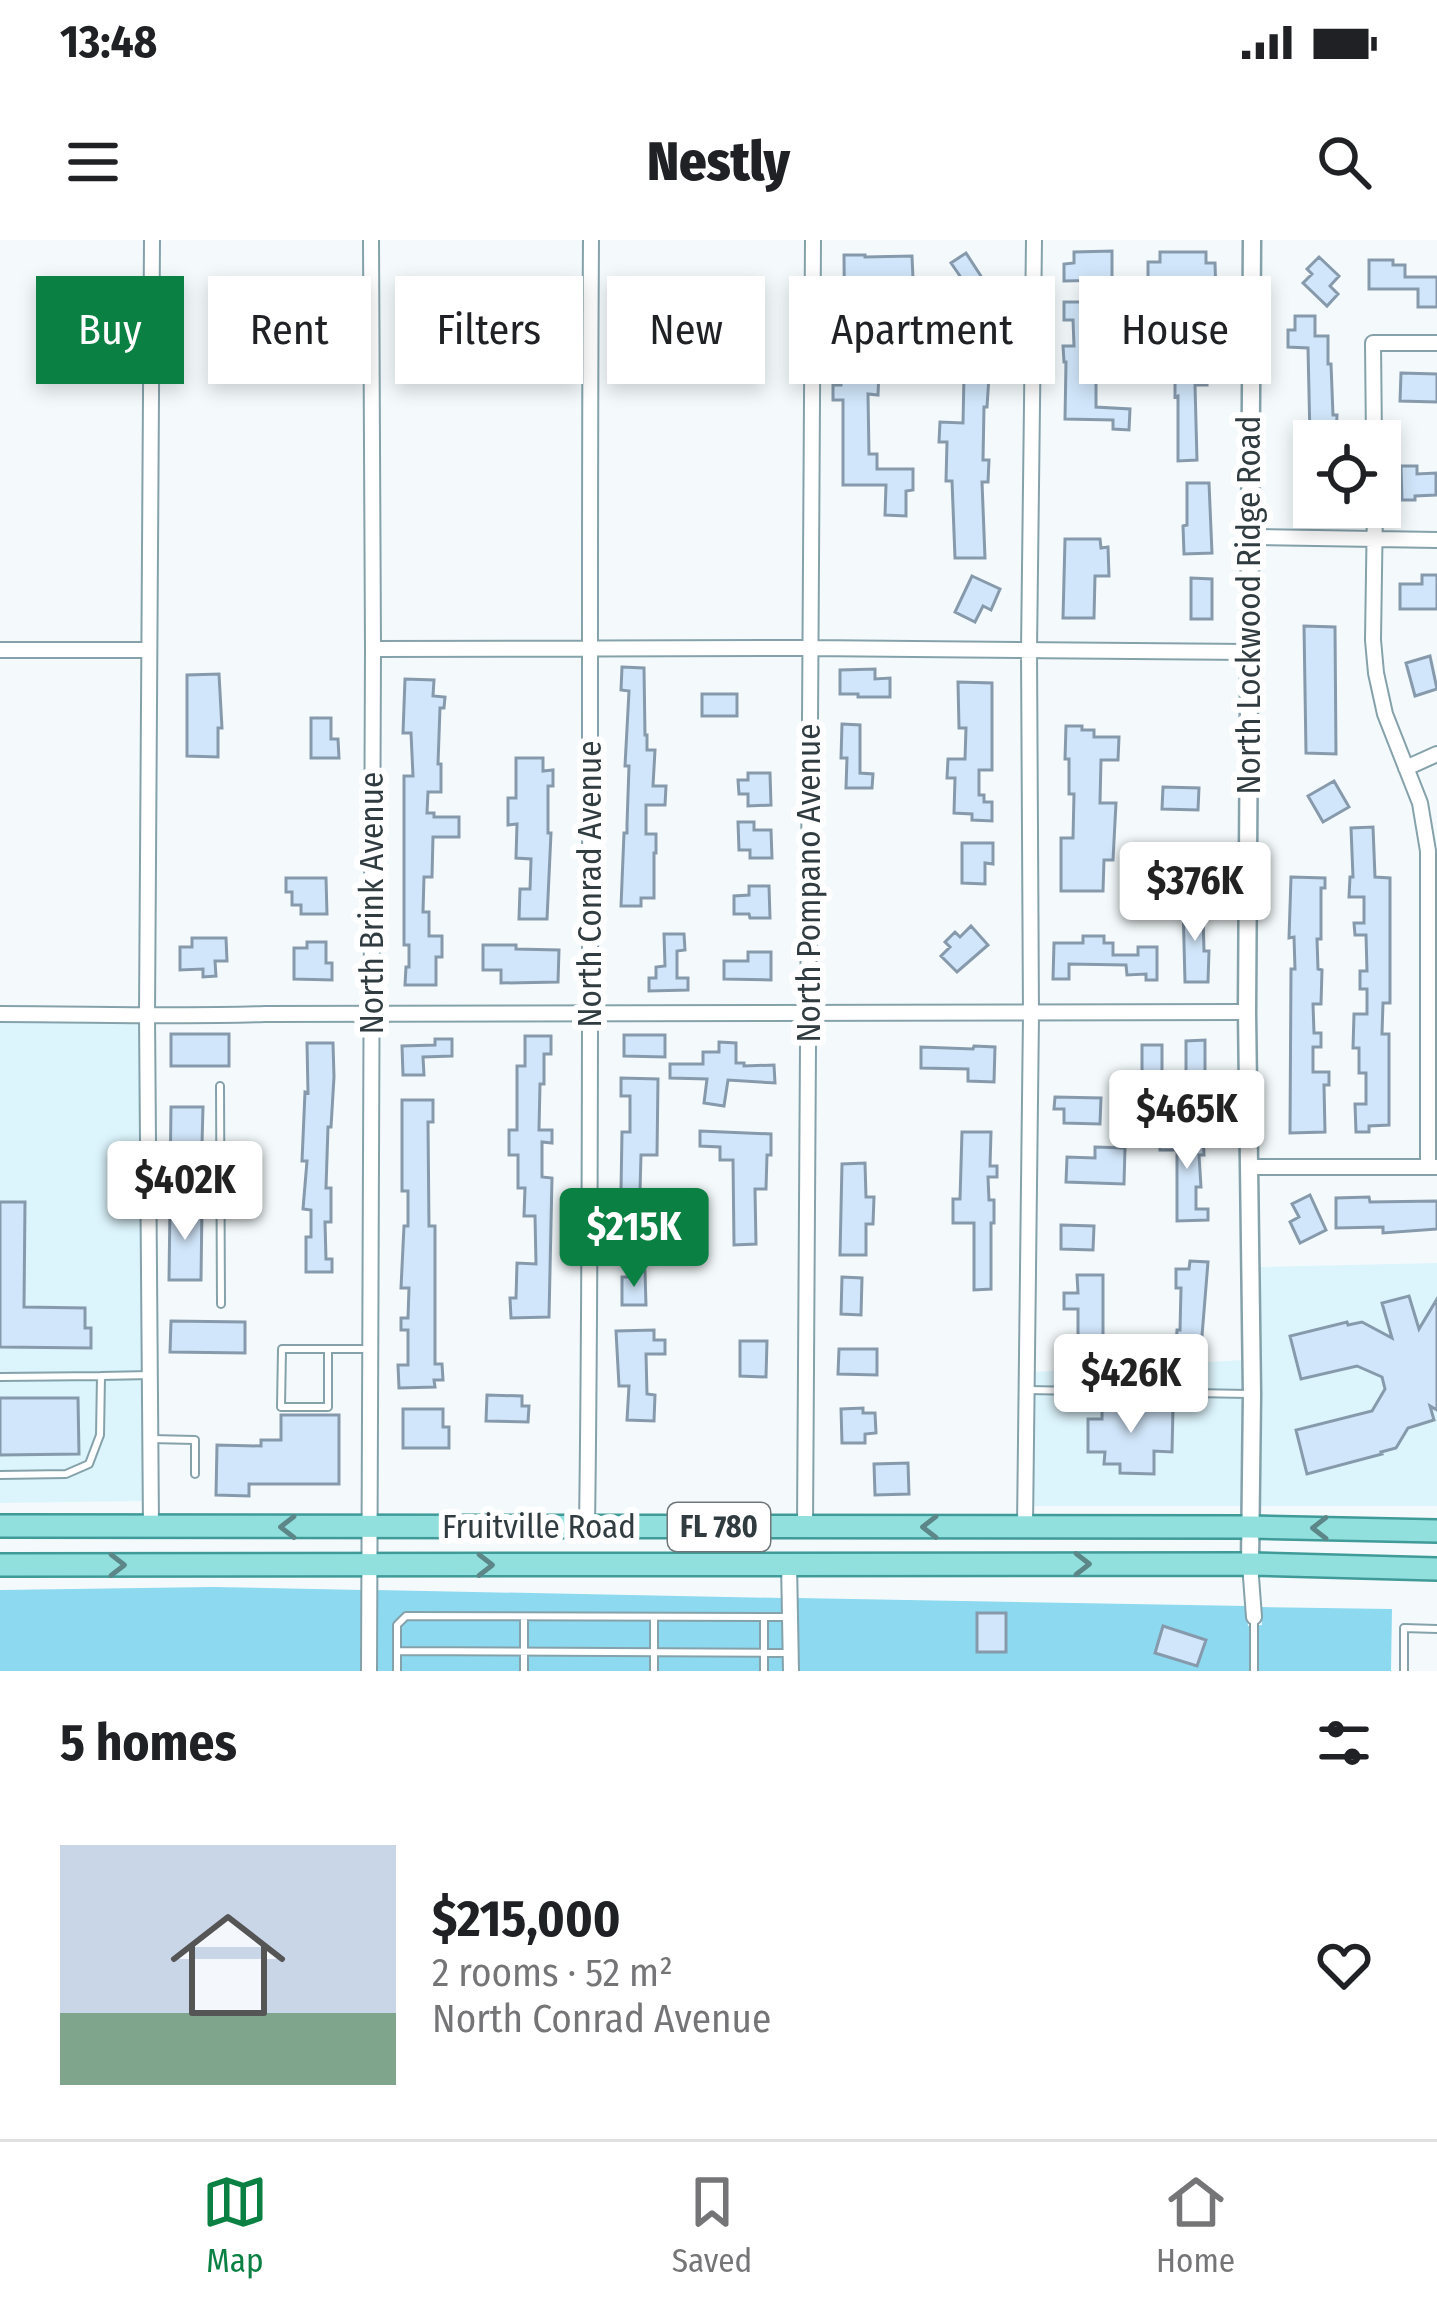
<!DOCTYPE html>
<meta charset="utf-8">
<style>
:root{--surface:#fff;--page:#f6f6f6;--text:#202124;--muted:#757577;--line:#e0e0e0;--accent:#0b8043}
body{margin:0;font-family:"Fira Sans Condensed",sans-serif;background:var(--page);color:var(--text);height:100vh;display:flex;flex-direction:column;font-size:45px;white-space:nowrap}
*{box-sizing:border-box;margin:0}
p{font-size:39px;color:var(--muted)}
.icon{flex:none;width:66px;height:66px;fill:none;stroke:currentColor;stroke-width:2;stroke-linecap:round;stroke-linejoin:round}
.map{position:relative;height:1431px;overflow:hidden}
.drawer{display:flex;flex-direction:column;background:var(--surface);flex:1}
.drawer>*{flex:none}
.hud{position:absolute;left:36px;top:36px;width:1365px;height:108px;display:flex;gap:24px}
.controls{position:absolute;left:1293px;top:180px;display:grid;gap:24px}
.controls a{display:grid;place-items:center;width:108px;height:108px;border-radius:0px;background:var(--surface);box-shadow:0 6px 18px #0003;font-size:60px}
.price{position:absolute;translate:-50% -102px;padding:0 27px;border-radius:12px;background:#fff;color:#222;font-size:39px;line-height:78px;filter:drop-shadow(0 3px 6px #0008)}
.price::after{content:'';position:absolute;left:50%;top:72px;width:36px;height:27px;margin-left:-18px;background:inherit;clip-path:polygon(0 0,100% 0,50% 100%)}
.price.active{background:var(--accent);color:#fff}
ul{padding:0;list-style:none}
li{display:flex;align-items:center;gap:36px;height:300px;padding:0 60px}
li+li{border-top:3px solid var(--line)}
li span{display:grid;place-items:center;flex:none;width:336px;height:240px;border-radius:0px;color:#555}
li>.icon{margin-inline-start:auto}
span .icon{width:144px;height:144px;fill:#fffc;stroke-width:1}
li b{font-size:51px}
h2{display:flex;justify-content:space-between;align-items:center;height:144px;padding:0 60px;font-size:51px}
.chip{padding:0 42px;border-radius:0px;background:var(--surface);box-shadow:0 6px 18px #0003;font-size:42px;line-height:108px}
.chip.active{background:var(--accent);color:#fff}
.status{display:flex;justify-content:space-between;align-items:center;height:84px;padding:0 60px;background:var(--surface);direction:ltr}
.status svg{height:33px;fill:currentColor}
header{display:flex;justify-content:space-between;align-items:center;height:156px;padding:0 60px;background:var(--surface);font-size:54px;font-weight:800}
.tab-bar{display:flex;justify-content:space-around;align-items:center;height:168px;border-top:3px solid var(--line);background:var(--surface);font-size:33px;color:var(--muted)}
.tab-bar a{display:grid;justify-items:center;gap:6px}
.tab-bar .active{color:var(--accent)}
.map>svg:first-child{display:block}
</style>
<div class="status"><b>13:48</b><svg viewBox="0 0 49 12"><path d="M0 12V9h3v3zM5 12V6h3v6zM10 12V3h3v9zM15 12V0h3v12zM26 1h20v11H26zM47 4h2v5h-2z"/></svg></div>
<header><svg class="icon" aria-label="menu" viewBox="0 0 24 24"><path d="M4 6h16M4 12h16M4 18h16"/></svg>Nestly<svg class="icon" aria-label="search" viewBox="0 0 24 24"><circle cx="10" cy="10" r="6"/><path d="M15 15l6 6"/></svg></header>
<div class="map">
<svg width="1437" height="1431" viewBox="0 0 1437 1431">
<rect width="100%" height="100%" fill="#f4fafc"/>
<!-- built -->
<path fill="#dcf4fc" d="M0,783h140l4,478 -144,2z
M1437,1023v243h-179l2,-239z
M1243,1120v146h-211l1,-134z"/>
<!-- green -->
<path fill="#8dd9f0" d="M213,1347l149,3v81h-362v-81z
M376,1350l406,8 2,73h-407z
M797,1358l449,8 2,20 14,-1 -2,-18 132,2 -1,62h-593z"/>
<!-- building -->
<path fill="#d1e6fa" stroke="#869aac" stroke-width="3" d="M1112,11v29l-48,1v-17l10,-1v-11z
M1160,12h46v11h9l1,32h-68v-33h12z
M966,13l24,37 -14,10 -6,-9 -8,5 -10,-15 8,-5 -9,-13z
M844,15h21v2l47,-1 1,22 -49,1 -1,32 21,-1 1,35h-11l-1,25h6l-1,25 -10,-1 1,60h8v15h36v21l-7,1v25l-21,-1 1,-30h-43v-85h-10v-15h8v-11h4z
M1319,17l20,19 -9,10 8,8 -11,12 -24,-23 9,-9 -5,-5z
M1369,20h24v5h12v12h32v30h-19v-18h-49z
M1064,62h37v32h5l1,27h-11v46l34,2 -1,21 -16,-1v-9l-48,-1 1,-57h-2l-1,-16h11l-1,-26h-9z
M1295,76h20v20h13v28h3l2,51h4l-1,26 -26,-3 -2,-90 -20,-1v-17h7z
M955,81h33l1,55 -2,31h-3l-1,53h6l-1,22h-6l3,76h-30l-3,-77h-6l1,-39h-8l1,-20 23,1 1,-48h-3v-35h-5z
M1195,104v22h11l1,19h-12l2,75 -19,1v-65l-3,1v-16h-10l-1,-36z
M1401,133l36,1v28l-37,-1z
M1401,226h16v8l19,-1v22l-21,1v4h-13z
M1187,243h22l3,70 -28,1 -1,-28 4,-1z
M1065,299h35l1,9 7,-1 1,29h-14l-1,42h-31z
M1422,335h15v34h-37v-25h22z
M972,336l28,13 -9,21 -8,-4 -8,16 -20,-10z
M1191,338l21,1v40h-21z
M1304,386l31,1 1,127 -30,-1z
M1430,416l7,33 -22,7 -9,-33z
M622,427l22,1 1,67h2v15h8l-2,36h13l-1,19h-19v29h10v19h-2v45h-13v8h-20l3,-73h3v-9l2,-58h-4l4,-75 -8,-1z
M875,429v10l15,-1v19h-32v-3h-18v-24z
M219,434l3,54h-4v29l-31,-1v-81z
M405,439l29,1 -1,16 12,1 -1,11h-4l-2,56h3v28h-13l-1,21h7v4h25v20h-26l-1,40h-8l-1,35h6v24h13v21h-6v28h-31l1,-18h3v-22h-5v-169h9l-2,-43h-8z
M958,442l34,1v87h-13v25h5v7h8v19l-20,-1v-6l-18,-1 1,-35h-8l1,-19h17l1,-31h-7z
M702,454h35v22h-35z
M311,478h20v21h7l1,19h-28z
M842,484l18,1v48l13,1 -1,14h-26l1,-30h-6z
M1066,486h16v4h12v7h25l-1,23h-17l-1,43h16l-3,57h-9l-1,31h-42v-53h12l1,-44h-5v-35h-4z
M516,518h27v13l10,-1v16h-5v47h3l-4,86h-28l1,-30h10l1,-30 -15,-1 1,-34 -9,1v-27h8z
M748,533h22l1,32 -23,1v-12h-9l-1,-14h10z
M1334,541l15,26 -26,15 -15,-26z
M1163,547l36,1 -1,22 -36,-1z
M738,582h16v8h17l1,28h-22v-8h-11z
M1373,587l2,50 15,1v125h-7l-1,31h7v91l-20,1v6h-13l-1,-28h11v-31h-7v-25h-6l1,-34h13v-25h-7v-18h7l-1,-36h-11l-1,-12h10v-26h-15l1,-20h3l-2,-49z
M962,603h31v21l-8,-1v21l-23,-1z
M1191,607l1,36 -29,1 -1,-36z
M1291,637l34,1v10h-4v51h-4l1,30 4,1 -1,34h-8l1,29h7v14h-8v25h16v13h-5l1,47 -35,1 1,-164h4l-1,-32 -5,1z
M286,638h40l1,36h-26v-9h-9v-13h-6z
M749,646h20l1,32h-20l-1,-4h-15v-18l15,-1z
M1183,664h25v11h-5l1,36h5l-1,31h-23z
M971,686l17,19 -31,27 -16,-16 9,-9 -5,-5 10,-10 5,5z
M664,694h20l1,16 -8,1v27h11v12l-39,1v-13h7v-11l9,-1z
M1083,696h21v7h9v12h25v-8h19v33h-11v-6l-19,1 -1,-10 -57,-1v15h-16l1,-36h29z
M192,698h34l1,23h-12l1,15 -13,1v-8l-23,1v-23h12z
M307,702h19v21h6v17l-38,-1v-31h13z
M483,705h33v4l43,1 -1,32 -57,1v-13h-18z
M748,712h23v28l-47,-1v-18h24z
M171,794h58v32h-58z
M624,795h41v22l-41,-1z
M525,796h26v18h-7v30h-4l-1,46h13v13l-10,-1v35l10,1 -3,139 -38,1 -1,-20h6l1,-35 19,1 -1,-48h-11l1,-28h-7v-33h-9v-25h8v-64h8z
M435,799h17v17l-29,1 1,18h-21l-1,-29 33,-1z
M1205,800v47h-19v-46z
M719,802l17,1v20h8v3l30,-1 1,18 -47,-3 -4,26 -20,-3 3,-24 -37,-1v-14h33v-12h16z
M307,803h26l1,34 -3,50h-3l-2,61h5v34h-6l1,37h6v13h-26v-35h5v-27l-8,-1 4,-48h-5l3,-69 3,1z
M1142,805h20v60h-16v-23h-4z
M974,806l21,1 -1,35 -26,-1v-12l-47,-1v-21l52,2z
M621,838l37,1 -1,76h-16l-1,36 -19,-1 1,-58h8v-36h-9z
M1055,857l46,1 -1,26 -36,-1v-14h-10z
M402,860h31v22h-5l1,104h6v138h7l1,16h-9l1,7 -36,1 -1,-23h10v-35h-7v-12h7l1,-30h-8l3,-62h4v-35h-6z
M171,867h32l-2,75h-31z
M700,891l71,3v21h-4l-1,34h-11l1,55 -22,1 -1,-85h-13v-13l-20,-1z
M962,892h29l-1,34h7v11h-9l1,23h5v23h-3v66l-17,1v-67h-21v-24h7z
M1203,892l1,23h-5l2,32h-5v22h12v11l-31,1v-71h-17l-1,-17z
M1095,907l30,1 -1,36 -58,-2 1,-25 28,1z
M865,923l1,34h8l-1,27h-7v31h-26l2,-91z
M1310,955l16,35 -26,13 -10,-21 9,-5 -7,-13z
M1369,957l1,5 67,-1v28l-54,4v-6l-47,1v-30z
M0,962h25l-1,105 61,1v20h6v20l-91,-1z
M170,965l32,1 -1,74h-32z
M1061,985l33,1 -1,24 -32,-1z
M1190,1021l18,1 -7,86h-25l1,-18h3l1,-42h-5v-19h13z
M634,1031h11l1,34h-24v-28h13z
M1077,1035h26v78h-38l-1,-15h14v-29h-14v-16h14z
M842,1037l20,1 -1,37 -20,-1z
M1409,1056l10,33 18,-30v111l-7,-4 4,14 -26,8 -12,20 -15,4 1,2 -75,20 -11,-44 76,-19 13,-22 -3,-12 -25,-11 -56,13 -11,-43 57,-14 1,3 14,-3 30,16 -10,-35z
M171,1081l74,1v31l-75,-1z
M654,1090v10h11v14h-19l1,40 8,1 -1,26 -27,-1 2,-34h-10l-3,-55z
M740,1101h27l-1,36 -26,-1z
M839,1109h38v26l-39,-1z
M487,1155l35,1v10h7l-1,16 -42,-1z
M0,1158h78l1,56 -79,1z
M1102,1159h19v9h52l-1,44 -18,-1v23l-34,-1v-9h-16l1,-12h-17v-33h14z
M863,1168v5h12l1,20 -11,1v9h-23l-1,-34z
M403,1169h40v18h6v21h-46z
M281,1175h58v69h-90v12l-33,-1 1,-50 44,1v-6h20z
M908,1223l1,31 -34,1 -1,-31z
M977,1373h29v39h-29z
M1163,1386l43,14 -9,26 -42,-13z"/>
<g fill="none" stroke-linecap="round" stroke-linejoin="round">
<defs>
<path id="service" d="M220,846l1,218
M149,952l71,1
M282,1109h46v58h-47z
M328,1109h41
M101,1136l50,-1
M0,1137l101,-1 -1,59 -11,29 -23,10 -66,1
M1028,1150l220,4
M151,1199l44,1v34
M524,1377v54
M654,1377v54
M397,1411l392,2
M397,1431v-46l9,-9 381,1
M764,1431v-54
M1254,1431v-50
M1404,1431v-43l33,1"/>
<path id="minor" d="M1374,201l-1,-98h64
M1375,267l-2,133 3,33 9,41 35,89 8,48v316
M1249,297l188,3
M373,409l437,-1 439,4
M0,410h149
M1406,528l31,-14
M0,774c89,0 177,3 265,0l982,-2
M1249,927h187
M1025,1286l6,-511 -2,-365 5,-410
M151,1287l-4,-512 5,-775
M587,1287c6,-429 1,-858 4,-1287
M805,1287l8,-1287
M789,1323l2,108
M1250,1324l4,53
M369,1431l4,-1022 -2,-409"/>
<path id="tertiary" d="M1250,1324l2,-170 -5,-382 5,-772"/>
<path id="primary" d="M0,1286l1251,1 186,4
M0,1325l1250,-1 187,5"/>
</defs>
<!-- service casing -->
<use href="#service" stroke="#85a2ab" stroke-width="10"/>
<!-- minor casing -->
<use href="#minor" stroke="#85a2ab" stroke-width="18"/>
<!-- tertiary casing -->
<use href="#tertiary" stroke="#85a2ab" stroke-width="21"/>
<!-- primary casing -->
<use href="#primary" stroke="#3f9a98" stroke-width="26"/>
<!-- service -->
<use href="#service" stroke="#fff" stroke-width="6"/>
<!-- minor -->
<use href="#minor" stroke="#fff" stroke-width="14"/>
<!-- tertiary -->
<use href="#tertiary" stroke="#fff" stroke-width="16"/>
<!-- primary -->
<use href="#primary" stroke="#91e0de" stroke-width="21"/>
</g>
<!-- one-way arrows -->
<defs><path id="oneway-chevron" d="M-2-3.5L2.5 0L-2 3.5" fill="none" stroke-width="1.6" stroke-linecap="round" stroke-linejoin="round" transform="scale(3)"/></defs>
<g stroke="#5c8687">
<use href="#oneway-chevron" transform="translate(288 1287) rotate(-180)"/>
<use href="#oneway-chevron" transform="translate(930 1287) rotate(180)"/>
<use href="#oneway-chevron" transform="translate(1320 1288) rotate(-180)"/>
<use href="#oneway-chevron" transform="translate(1082 1324)"/>
<use href="#oneway-chevron" transform="translate(117 1325)"/>
<use href="#oneway-chevron" transform="translate(485 1325)"/>
</g>
<g text-anchor="middle" dominant-baseline="central" stroke-width="12" stroke-linejoin="round" paint-order="stroke">
<!-- shield labels -->
<rect fill="#fff" stroke="#6e7679" stroke-width="3" x="668" y="1263" width="102" height="48" rx="9"/>
<g font-size="30" font-weight="bold" fill="#303c40">
<text x="719" y="1287">FL 780</text>
</g>
<!-- street labels -->
<g font-size="33" fill="#303c40" stroke="#fff">
<text transform="translate(1249 365) rotate(-90)">North Lockwood Ridge Road</text>
<text transform="translate(809 643) rotate(-90)">North Pompano Avenue</text>
<text transform="translate(590 644) rotate(-90)">North Conrad Avenue</text>
<text transform="translate(372 663) rotate(-90)">North Brink Avenue</text>
<text x="539" y="1287">Fruitville Road</text>
</g>
</g>
</svg>
<div class="controls">
<a><svg class="icon" aria-label="locate" viewBox="0 0 24 24"><circle cx="12" cy="12" r="6"/><path d="M12 2v4M12 18v4M2 12h4M18 12h4"/></svg></a>
</div>
<b class="price" style="left:1195px;top:704px">$376K</b>
<b class="price" style="left:1187px;top:932px">$465K</b>
<b class="price" style="left:185px;top:1003px">$402K</b>
<b class="price active" style="left:634px;top:1050px">$215K</b>
<b class="price" style="left:1131px;top:1196px">$426K</b>
<div class="hud">
<a class="chip active">Buy</a>
<a class="chip">Rent</a>
<a class="chip">Filters</a>
<a class="chip">New</a>
<a class="chip">Apartment</a>
<a class="chip">House</a>
</div>
</div>
<section class="drawer">
<h2>5 homes<svg class="icon" aria-label="filters" viewBox="0 0 24 24"><path d="M4 7h16M4 17h16"/><circle cx="9" cy="7" r="2"/><circle cx="15" cy="17" r="2"/></svg></h2>
<ul>
<li><span style="background:linear-gradient(#c9d6e8 70%,#7fa58c 0)"><svg class="icon" aria-label="home" viewBox="0 0 24 24"><path d="M3 11l9-7 9 7M6 9v11h12V9"/></svg></span><div><b>$215,000</b><p>2 rooms · 52 m²</p><p>North Conrad Avenue</p></div><svg class="icon" aria-label="heart" viewBox="0 0 24 24"><path d="M12 20l-8-8c-3-5 5-10 8-4 3-6 11-1 8 4z"/></svg></li>
</ul>
</section>
<nav class="tab-bar">
<a class="active"><svg class="icon" aria-label="map" viewBox="0 0 24 24"><path d="M3 6l6-2 6 2 6-2v14l-6 2-6-2-6 2zM9 4v14M15 6v14"/></svg>Map</a>
<a><svg class="icon" aria-label="saved" viewBox="0 0 24 24"><path d="M7 4h10v16l-5-4-5 4z"/></svg>Saved</a>
<a><svg class="icon" aria-label="home" viewBox="0 0 24 24"><path d="M3 11l9-7 9 7M6 9v11h12V9"/></svg>Home</a>
</nav>
